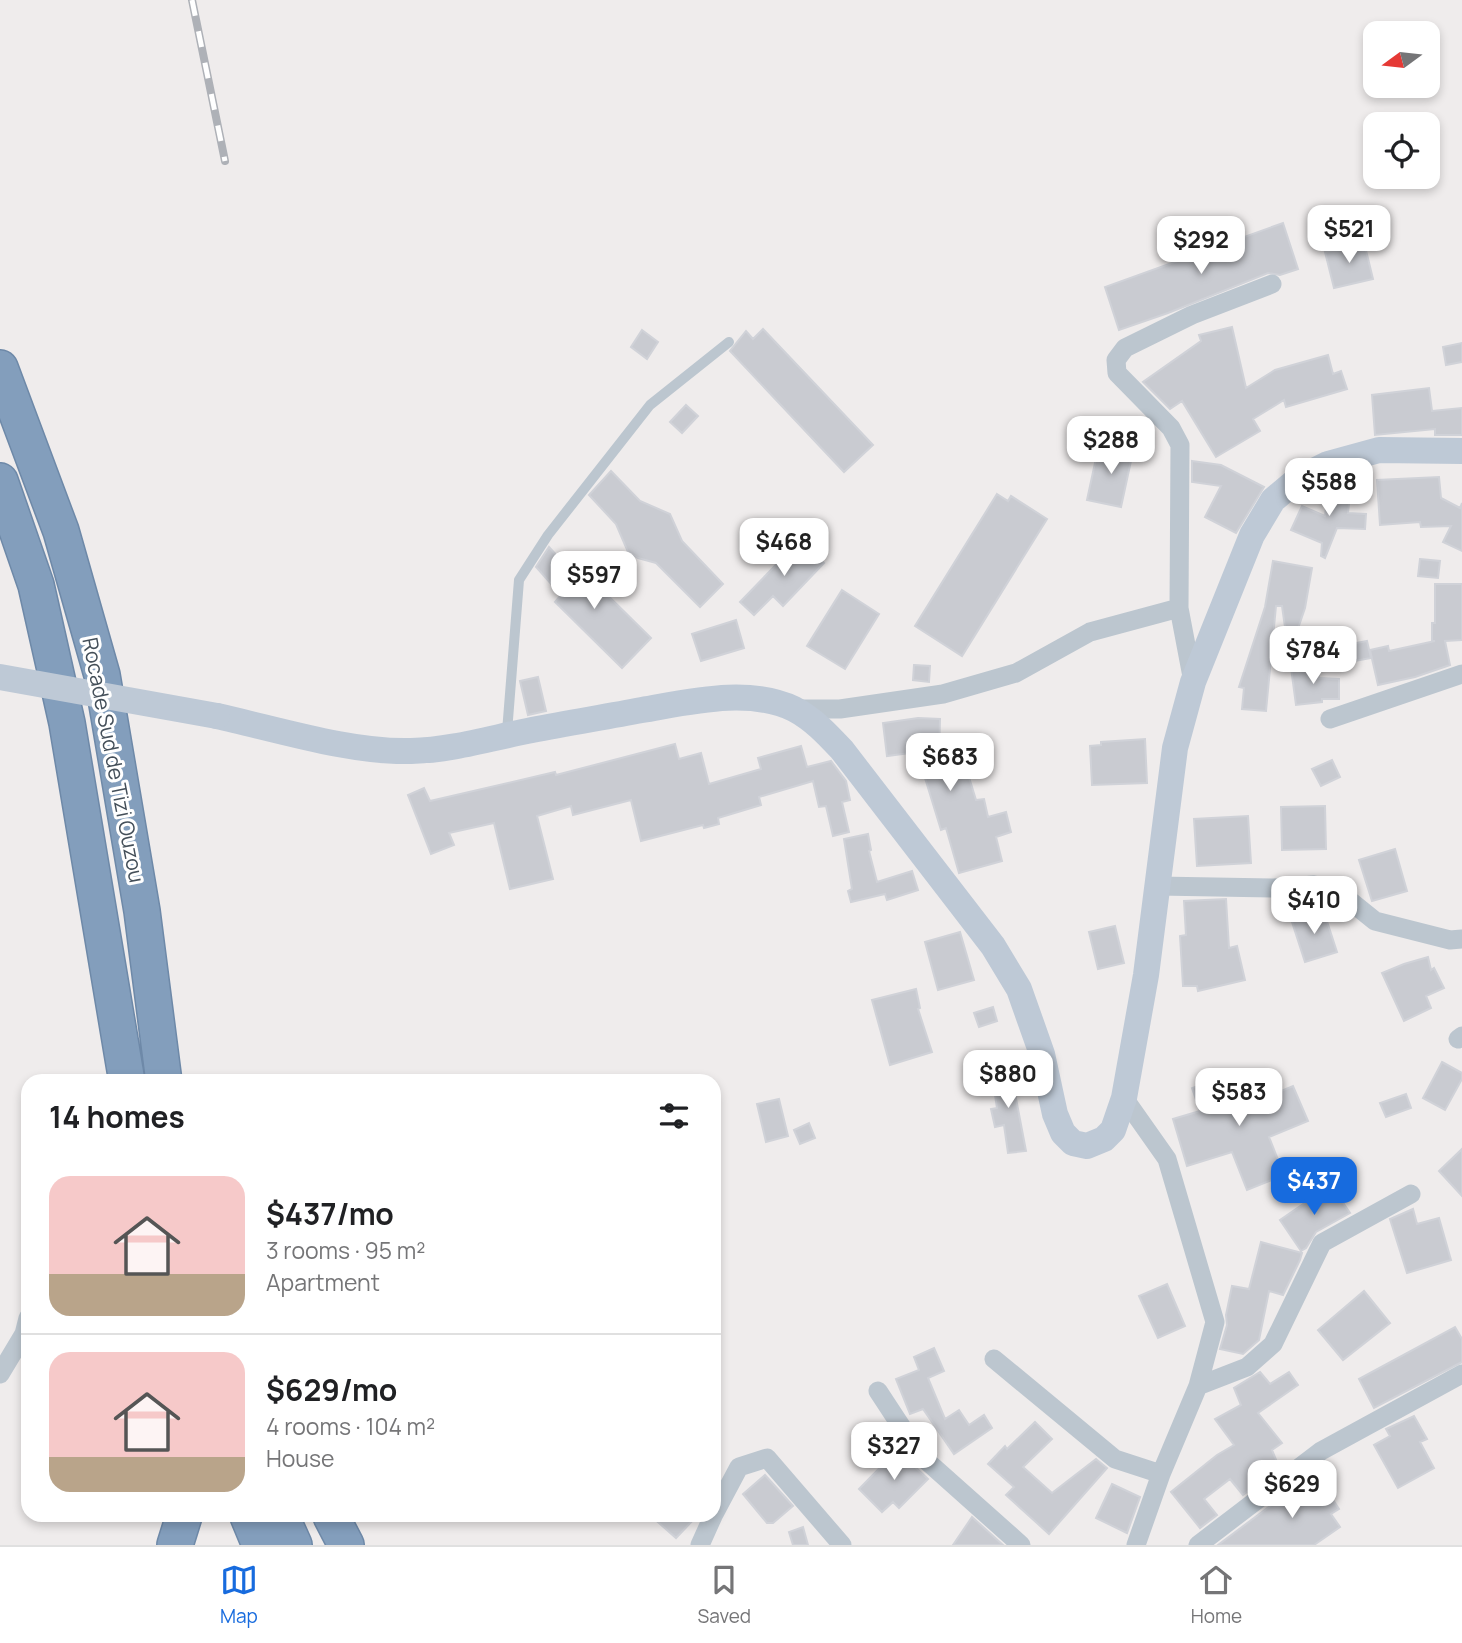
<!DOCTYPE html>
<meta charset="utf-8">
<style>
:root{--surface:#fff;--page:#f6f6f6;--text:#202124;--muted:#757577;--line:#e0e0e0;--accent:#176bde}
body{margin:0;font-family:Manrope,sans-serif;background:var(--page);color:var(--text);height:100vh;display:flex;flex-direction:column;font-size:26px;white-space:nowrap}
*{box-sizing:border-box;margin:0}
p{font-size:23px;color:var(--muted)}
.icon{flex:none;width:38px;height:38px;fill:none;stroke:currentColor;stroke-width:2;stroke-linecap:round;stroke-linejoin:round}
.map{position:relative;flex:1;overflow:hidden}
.drawer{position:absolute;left:21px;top:1074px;width:700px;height:448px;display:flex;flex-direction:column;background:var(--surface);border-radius:21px;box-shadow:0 4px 10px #0003}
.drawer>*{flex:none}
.needle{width:46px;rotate:255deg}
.fabs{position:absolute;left:1363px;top:21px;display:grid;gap:14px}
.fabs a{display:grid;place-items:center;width:77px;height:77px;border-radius:14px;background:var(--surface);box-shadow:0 4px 10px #0003;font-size:35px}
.price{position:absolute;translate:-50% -60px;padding:0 16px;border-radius:14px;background:#fff;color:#222;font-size:23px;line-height:46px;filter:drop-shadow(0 2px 4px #0008)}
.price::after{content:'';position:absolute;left:50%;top:42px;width:21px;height:16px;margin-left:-10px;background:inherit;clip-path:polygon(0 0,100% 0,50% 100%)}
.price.on{background:var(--accent);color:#fff}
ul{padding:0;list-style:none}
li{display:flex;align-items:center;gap:21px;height:175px;padding:0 28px}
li+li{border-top:2px solid var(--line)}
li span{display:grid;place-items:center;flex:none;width:196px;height:140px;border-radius:21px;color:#555}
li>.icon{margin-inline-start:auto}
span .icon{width:84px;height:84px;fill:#fffc;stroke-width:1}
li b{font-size:30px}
h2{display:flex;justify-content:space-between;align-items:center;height:84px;padding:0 28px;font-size:30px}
.dock{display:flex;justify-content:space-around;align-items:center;height:98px;border-top:2px solid var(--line);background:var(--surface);font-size:19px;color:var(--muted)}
.dock a{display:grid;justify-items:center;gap:4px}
.dock .on{color:var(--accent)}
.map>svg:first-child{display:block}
</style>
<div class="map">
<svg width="1462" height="1545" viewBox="0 0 1462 1545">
<rect width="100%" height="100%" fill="#efecec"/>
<!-- building -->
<path fill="#c9cbd1" stroke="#d0d2d8" stroke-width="2" d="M1283,223l15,46 -18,6 -12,-2 -100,40 -49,17 -14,-43z
M1364,242l9,37 -39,9 -9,-36z
M1232,327l14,61 29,-18 53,-15 5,19 8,-3 6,18 -61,18 -2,-7 -31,19 7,12 -44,26 -34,-56 -12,8 -27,-27 58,-41 -2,-6z
M763,329l110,116 -29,27 -114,-121 16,-20 7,8z
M642,330l16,12 -11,17 -16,-12z
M1462,343v19l-16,3 -3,-18z
M1429,388l3,23 30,-3v27h-27v-6l-60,6 -3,-40z
M686,405l12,11 -16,17 -12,-11z
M1116,443l18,4 -13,60 -34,-7 11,-51 17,3z
M1192,461l29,4 43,22 -28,46 -31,-16 16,-31 -29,-4z
M611,471l29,30 30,13 12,27 41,43 -23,23 -44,-44 -18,-5 -10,-6 -12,-28 -27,-29z
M1439,477l2,21 19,10 2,-5v48l-19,-9 8,-16 -30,1 -1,-5 -40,3 -3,-45z
M1329,482l22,3 -3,28 18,1 -1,15 -28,-1 -12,30 -4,-2 1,-13 -31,-13 11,-24 23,10z
M997,494l11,7 3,-5 36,23 -85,137 -47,-30z
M800,540l24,23 -41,43 -10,-10 -19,19 -14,-13z
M549,547l29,32 6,-7 67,66 -29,30 -67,-66 6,-7 -25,-28z
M1420,559l20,2 -2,17 -20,-2z
M1273,561l39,7 -7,40 -16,47 -7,-49h-6l-10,105 -24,-2 2,-21 -5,-1 26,-80z
M1435,584h27v56l-17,1 5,24 -35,12 -37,8 -8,-35 18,-4 1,5 46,-10h-3v-18h3z
M842,590l37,24 -34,55 -38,-23z
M736,620l8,28 -43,13 -9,-27z
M1367,641l4,17 -22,4 -3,-17z
M914,665l16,1 -1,16 -16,-2z
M1317,665l2,13 20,1v20h-17v3l-26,3 -5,-37z
M538,677l8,34 -18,4 -8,-34z
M918,718l22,1 -1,39 22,-7 15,49 8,-1 4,18 18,-5 5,20 -15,5 6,24 -43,12 -13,-45 -5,2 -24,-78 -30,4 -4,-33z
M1145,739l2,44 -55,2 -2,-39 11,-1v-3z
M675,744l4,15 22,-6 8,31 52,-15 -3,-11 43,-12 6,21 24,-6 15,20 4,19 -8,2 7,30 -16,4 -7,-30 -7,1 -6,-26 -54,16 2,8 -43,13 1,6 -15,4 -1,-3 -62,16 -10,-41 -58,15 -2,-9 -34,10 16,63 -43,10 -16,-66 -45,10 5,12 -23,9 -23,-59 16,-7 6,13 125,-29 1,3z
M1332,760l8,17 -19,9 -9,-17z
M1325,806l1,43 -44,1 -1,-43z
M1248,816l3,47 -54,3 -3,-47z
M868,834l3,16 -2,1 8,31 35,-11 6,19 -31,10 -2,-6 -34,8 -3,-11 4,-2 -8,-50z
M1395,849l12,42 -35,10 -13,-41z
M1226,899l3,49 8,-2 8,34 -47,11 -1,-5h-14l-3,-50 6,-1 -2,-34z
M1323,909l14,43 -32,10 -14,-43z
M1115,926l9,37 -26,6 -9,-37z
M960,932l14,48 -36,10 -13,-48z
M1428,957l3,13 3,-2 10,20 -18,8 5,12 -27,13 -22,-48 22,-9z
M916,989l4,19 -2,1 14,43 -42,13 -18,-65z
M993,1007l4,14 -18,6 -5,-14z
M1442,1062l20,11v6l-17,31 -22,-12z
M1017,1071l3,21 -5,1 11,58 -18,2 -4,-28 -9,2 -4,-18 6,-1 -5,-33z
M1236,1073l11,32 46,-19 15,35 -39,16 15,38 -37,15 -15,-38 -45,14 -14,-47 27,-8 -8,-23z
M1406,1094l5,14 -25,9 -6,-14z
M779,1099l9,37 -22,6 -9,-38z
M809,1123l6,15 -15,6 -6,-14z
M1462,1149v47l-23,-25z
M1331,1185l19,28 -34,19 -10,16 -5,3 -21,-31z
M1413,1209l4,15 22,-6 12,42 -44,13 -17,-54z
M1261,1242l41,11 -2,7 -17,35 -14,-4 -10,49 -16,14 -23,-5 7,-24 -1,-10 6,-29 17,3z
M1167,1284l18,42 -27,12 -19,-42z
M1364,1291l26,32 -47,37 -25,-30z
M1455,1327l7,12v23l-88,46 -15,-29z
M934,1348l10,23 -16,7 17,41 14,-9 10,15 15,-10 8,13 -38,26 -31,-45 -13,5 -14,-35 23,-9 -5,-13z
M1260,1372l10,12 19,-12 9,13 -40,28 24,30 -10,7 7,17 -25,11 4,5 -15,12 -13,-16 -26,20 13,16 -17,13 -29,-36 46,-37 17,-10 -19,-26 26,-14 -7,-17z
M1414,1416l13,23 -7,3 14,26 -36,20 -24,-43 16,-9 -4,-7z
M1035,1422l17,17 -29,28 29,26 44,-34 11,9 -58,66 -43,-39 8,-8 -26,-23 17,-18 2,3z
M900,1447l12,17 16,15 -29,29 -6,-6 -11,10 -23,-23z
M765,1475l28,31 -20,17h-6l-24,-29z
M1318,1477l21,32 -8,5 9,13 -26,18h-96l56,-42 2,2z
M1112,1484l28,13 -13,36 -31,-15z
M651,1516h46l-21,22z
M972,1517l31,28h-50z
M803,1527l5,18h-15l-4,-13z"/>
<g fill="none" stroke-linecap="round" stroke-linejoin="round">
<defs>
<path id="motorway" d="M0,368l61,163 41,144 40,236 22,171
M0,481l36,104 31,138 60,359
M248,1516l12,29
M281,1516l13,29
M331,1516l15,29
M175,1545l9,-29"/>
</defs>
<!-- motorway casing -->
<use href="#motorway" stroke="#6e89a8" stroke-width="38"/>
<!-- service -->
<path stroke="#bcc6cf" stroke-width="10" d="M507,732l12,-152 29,-45 102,-130 79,-63"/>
<!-- minor -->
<path stroke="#bcc6cf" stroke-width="19" d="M1193,682l-14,-74 1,-163 -9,-17 -54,-55 -1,-13 9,-12 67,-33 80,-31
M793,709h47l103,-15 73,-21 74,-41 89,-24
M1330,719l132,-45
M1158,886l116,2 40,-3 30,11 31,25 75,19 12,-1
M1458,1039l4,-3
M1124,1098l43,61 48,163 -17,64 -37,88 -25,71
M994,1359l121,100 46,15
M0,1374l24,-40 4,-16
M1198,1386l49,-19 26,-23 49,-101 89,-49
M878,1391l42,64 101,90
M714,1514l25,-47 28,-9 75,87
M700,1545l13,-29
M1198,1545l123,-94 141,-77"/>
<!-- secondary -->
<path stroke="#bec9d6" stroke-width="26" d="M217,716c59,13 135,37 194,35 41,-1 80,-13 121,-21 36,-7 73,-13 110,-20 47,-8 106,-23 152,-1 19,10 33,25 48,41l151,196 26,43 23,65 13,60 8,19 10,10 14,3 17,-7 9,-9 11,-32 22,-123 29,-227 18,-66 59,-147 21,-35 25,-21 30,-15 51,-14 83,1"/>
<!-- motorway -->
<use href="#motorway" stroke="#839ebc" stroke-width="35"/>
<defs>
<path id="rail" d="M192,0l33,161"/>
</defs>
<!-- rail casing -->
<use href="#rail" stroke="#aeb1b7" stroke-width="8"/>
<!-- rail -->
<use href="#rail" stroke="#fff" stroke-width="5" stroke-dasharray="16" stroke-linecap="butt"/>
<!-- secondary-bridge -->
<path stroke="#bec9d6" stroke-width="26" d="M0,677l217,39"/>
</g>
<g text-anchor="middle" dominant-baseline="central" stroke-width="6" stroke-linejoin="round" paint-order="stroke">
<!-- street labels -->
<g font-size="21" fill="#444f59" stroke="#fff">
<text transform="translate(114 760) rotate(79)">Rocade Sud de Tizi Ouzou</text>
</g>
</g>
</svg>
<div class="fabs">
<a><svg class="needle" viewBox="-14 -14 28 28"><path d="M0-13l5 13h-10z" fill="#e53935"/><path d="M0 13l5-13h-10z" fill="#757577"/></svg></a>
<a><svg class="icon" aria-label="locate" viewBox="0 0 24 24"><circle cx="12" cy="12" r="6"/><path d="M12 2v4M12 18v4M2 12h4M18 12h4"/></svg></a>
</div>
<b class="price" style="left:1349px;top:265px">$521</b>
<b class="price" style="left:1201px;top:276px">$292</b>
<b class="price" style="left:1111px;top:476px">$288</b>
<b class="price" style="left:1329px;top:518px">$588</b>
<b class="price" style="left:784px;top:578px">$468</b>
<b class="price" style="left:594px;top:611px">$597</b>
<b class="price" style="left:1313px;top:686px">$784</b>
<b class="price" style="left:950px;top:793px">$683</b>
<b class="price" style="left:1314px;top:936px">$410</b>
<b class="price" style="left:1008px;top:1110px">$880</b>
<b class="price" style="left:1239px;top:1128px">$583</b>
<b class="price on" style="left:1314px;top:1217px">$437</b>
<b class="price" style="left:894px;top:1482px">$327</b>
<b class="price" style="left:1292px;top:1520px">$629</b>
<section class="drawer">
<h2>14 homes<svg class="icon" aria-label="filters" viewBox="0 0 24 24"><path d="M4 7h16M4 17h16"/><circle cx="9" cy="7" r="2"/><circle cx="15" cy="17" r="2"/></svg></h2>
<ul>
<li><span style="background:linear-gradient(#f6c9c9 70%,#b9a48a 0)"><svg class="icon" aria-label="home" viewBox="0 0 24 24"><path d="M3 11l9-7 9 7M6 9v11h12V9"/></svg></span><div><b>$437/mo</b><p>3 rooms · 95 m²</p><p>Apartment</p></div></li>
<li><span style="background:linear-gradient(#f6c9c9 75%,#b9a48a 0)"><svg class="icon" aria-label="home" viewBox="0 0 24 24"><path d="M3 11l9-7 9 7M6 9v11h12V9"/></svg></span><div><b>$629/mo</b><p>4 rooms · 104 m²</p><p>House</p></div></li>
</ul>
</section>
</div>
<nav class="dock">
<a class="on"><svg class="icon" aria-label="map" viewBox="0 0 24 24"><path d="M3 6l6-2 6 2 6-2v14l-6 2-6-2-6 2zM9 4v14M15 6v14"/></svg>Map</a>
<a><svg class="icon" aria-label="saved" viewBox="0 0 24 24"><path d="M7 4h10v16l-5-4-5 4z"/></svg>Saved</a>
<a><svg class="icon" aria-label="home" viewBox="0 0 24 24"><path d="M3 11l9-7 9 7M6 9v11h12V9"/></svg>Home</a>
</nav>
